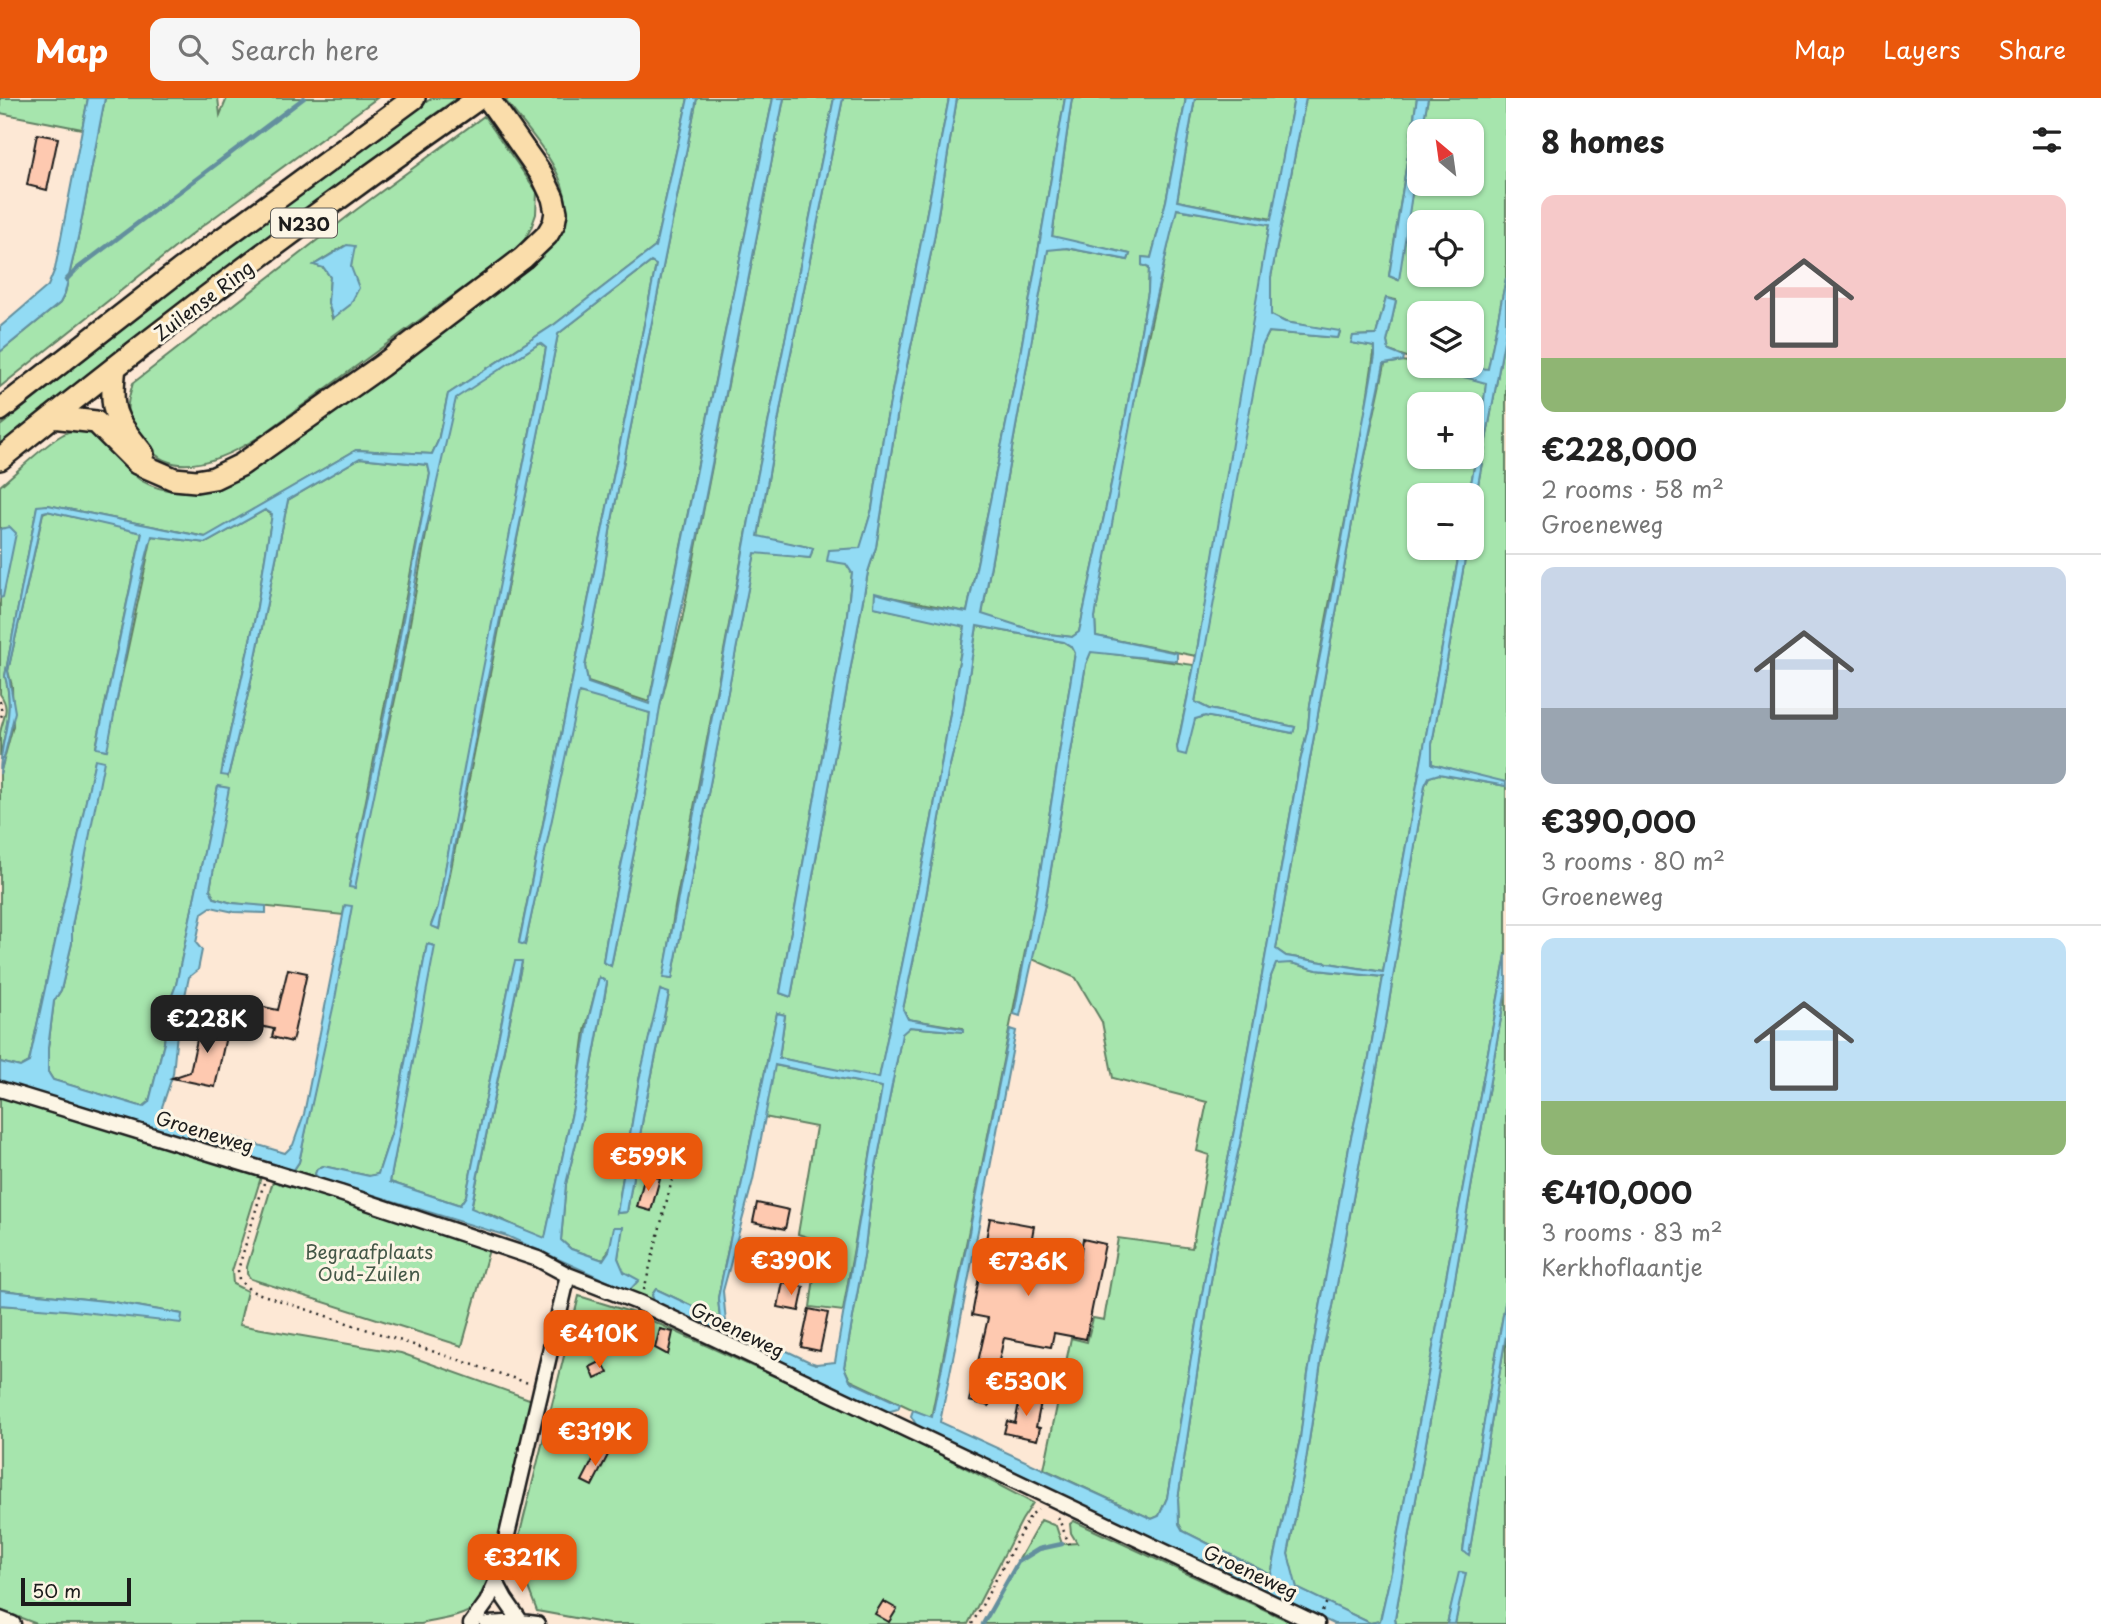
<!DOCTYPE html>
<meta charset="utf-8">
<style>
:root{--surface:#fff;--page:#f6f6f6;--text:#222;--muted:#767676;--line:#e0e0e0;--accent:#ea580c}
body{margin:0;font-family:"Playpen Sans",sans-serif;background:var(--page);color:var(--text);height:100vh;display:flex;flex-direction:column;font-size:26px;white-space:nowrap}
*{box-sizing:border-box;margin:0}
p{font-size:23px;color:var(--muted)}
.icon{flex:none;width:38px;height:38px;fill:none;stroke:currentColor;stroke-width:2;stroke-linecap:round;stroke-linejoin:round}
.map{position:relative;flex:1;overflow:hidden}
.sheet{display:flex;flex-direction:column;background:var(--surface);width:595px}
.sheet>*{flex:none}
.needle{width:46px;rotate:331deg}
.tools{position:absolute;left:1407px;top:21px;display:grid;gap:14px}
.tools a{display:grid;place-items:center;width:77px;height:77px;border-radius:14px;background:var(--surface);box-shadow:0 2px 5px #0004;font-size:35px}
.scale{position:absolute;left:21px;bottom:18px;width:110px;box-sizing:border-box;padding-left:7px;border:4px solid #1c1c1c;border-top:0;font-size:19px;line-height:24px;white-space:nowrap;color:#1c1c1c;-webkit-text-stroke:5px #fcf5e5;paint-order:stroke}
.price{position:absolute;translate:-50% -60px;padding:0 16px;border-radius:14px;background:var(--accent);color:#fff;font-size:23px;line-height:46px;filter:drop-shadow(0 2px 4px #0008)}
.price::after{content:'';position:absolute;left:50%;top:42px;width:21px;height:16px;margin-left:-10px;background:inherit;clip-path:polygon(0 0,100% 0,50% 100%)}
.price.active{background:#222;color:#fff}
ul{padding:0;list-style:none}
li{display:grid;align-content:center;gap:14px;height:371px;padding:0 35px}
li+li{border-top:2px solid var(--line)}
li span{display:grid;place-items:center;height:217px;border-radius:14px;color:#555}
li>.icon{margin-inline-start:auto}
span .icon{width:126px;height:126px;fill:#fffc;stroke-width:1}
li b{font-size:30px}
h2{display:flex;justify-content:space-between;align-items:center;height:84px;padding:0 35px;font-size:30px}
header{display:flex;align-items:center;gap:42px;box-sizing:border-box;height:98px;padding:0 35px;background:var(--accent);color:#fff}
header strong{font-size:33px}
nav{display:flex;gap:38px;margin-inline-start:auto;font-size:24px}
.search{width:490px;height:63px;background:var(--page);display:flex;align-items:center;gap:18px;box-sizing:border-box;padding:0 24px;border-radius:14px;color:var(--muted);font-size:26px}
main{display:flex;flex:1;min-height:0}
.map>svg:first-child{display:block}
</style>
<header>
<strong>Map</strong>
<div class="search"><svg class="icon" aria-label="search" viewBox="0 0 24 24"><circle cx="10" cy="10" r="6"/><path d="M15 15l6 6"/></svg>Search here</div>
<nav><a>Map</a><a>Layers</a><a>Share</a></nav>
</header>
<main>
<div class="map">
<svg width="1506" height="1526" viewBox="0 0 1506 1526">
<rect width="100%" height="100%" fill="#fde8d5"/>
<filter id="ink" filterUnits="userSpaceOnUse"><feTurbulence type="fractalNoise" baseFrequency=".0143" numOctaves="2"/><feDisplacementMap in="SourceGraphic" scale="14" xChannelSelector="R" yChannelSelector="G"/><feConvolveMatrix kernelMatrix="1 2 1 2 8 2 1 2 1" color-interpolation-filters="sRGB"/></filter>
<g filter="url(#ink)">
<!-- green -->
<path fill="#a6e5ad" stroke="#618064" stroke-width="2" fill-rule="evenodd" d="M0,0h88l-6,31 -82,-16z
M105,0h113l2,17 7,-17h150l-180,132 -197,157v-35l60,-49 5,-10 14,-60z
M432,0h25l-93,67 -364,285v-24c141,-112 283,-225 432,-328z
M509,0h179l-33,149 -100,77 -107,70 -10,47 -6,13 -76,-4 -150,87 -158,-32 -11,2 -32,169c8,30 2,51 -5,80 0,-7 0,-16 0,-23 3,-16 11,-24 0,-39v-96l10,-70 -10,1v-43c17,-14 44,-41 62,-51 39,-23 53,30 80,46 21,12 43,12 67,7l348,-250c31,-47 -24,-100 -51,-137z
M697,0h76l-124,604 -61,-20 -3,-16 18,-89 8,-52z
M784,0h50l-78,385 -81,424 -11,71 8,1 83,-427 55,6 3,-10 -55,-11 28,-160 57,-279h106l-66,340 -11,71 -11,38 -14,17 5,9 -6,49 -66,371 11,4 77,-425 8,-25 24,-149 34,-159 23,-141h108l-47,268 -51,246 -92,-18v13l90,19 -33,192 -53,261 -100,-21 6,-43 -8,-2 -59,285 2,21 -64,-30 -4,6 2,6 -25,-10 9,-11 -15,-8 -5,-14 4,-31 -19,33 -32,-11 -10,-9 5,-56 18,-74 23,-127 -8,-6 -14,54 -7,53 -33,155 -54,-24 -20,-6 51,-247 -12,19 -44,215 -6,9 -70,-23 44,-236 -7,-2 -34,184 -15,46 -9,2 -46,-10 -6,3 -2,5 3,4 -25,-7 6,-9 45,-211 4,-32 -3,-14 -2,10 -111,-12 -18,-5 -4,-9 18,-101 -10,-1 -42,198 -8,21 -4,37 -15,59 -6,5 -90,-27 -5,-8v-24l6,-47 7,-11 11,-47v-17l31,-165 -8,-1 -66,302 -9,5 -20,-5v-288l13,-48 -1,-40 -4,-15 35,-158 4,-2 95,21 -46,215 10,3 46,-214 54,7 59,-33 7,5 -16,98 -33,151 5,12 22,-90 38,-186 72,-42 68,7 2,9 -81,413c25,-91 47,-183 63,-275 13,-72 25,-144 44,-215l84,-54 6,5 -108,559 -7,18 8,4 119,-595 93,-72 5,3 -137,677 6,3 53,-252 34,6 38,14c-10,84 -35,165 -47,249l8,4 34,-168 13,-84 24,-94zM661,892l8,4 -25,118 -17,100 -10,1 22,-133z
M1072,0h114l-20,103 -15,57 -9,-1v8l7,3 -1,24 -23,127 -46,213 -7,5 -31,-4 -59,-18 66,-366 19,-1 61,12 2,-6 -78,-17z
M1195,0h99l-22,121 -95,-18z
M1306,0h111l-28,178 9,4 21,-132v36h53v-53h-50l6,-33h78v180l-18,92 -32,-4h16v-53h-53v48l-30,-10 -2,-9 9,-42 -10,-2 -10,37 -23,1 -1,7 23,4 -12,79 -53,279 -2,23 -9,38 -61,345 -28,137 -43,250 -8,18 -7,3 -108,-50 27,-131 16,4 6,-24 11,2 14,-82 74,10 17,-93 -12,-4 10,-49 -94,-24 -11,-56 -26,-44 -44,-19 13,-55 41,-240 5,-13 103,14 -17,82 15,-18 3,-10 10,-3 88,17 2,-6 -86,-18 -14,-7 51,-283 16,-73 7,-14 69,6 2,-6 -55,-10 -14,-7v-38zM1419,124h53v53h-53z
M484,18l53,76 -1,22 -5,14 -7,13 -10,10 -252,184c-25,16 -67,39 -98,25 -10,-4 -16,-14 -24,-22 -17,-19 -14,-33 -7,-55l223,-173zM344,148l8,10 -1,11 -19,51 -4,-15 2,-26 -6,-9 -10,-3z
M1176,111l93,15 -15,99 -58,333 -100,-20 -1,-19 36,-202z
M1506,232v452h-5l-69,-18v-20l35,-196h5v-30z
M1403,263l50,11 33,11 -5,45 -12,67h-50v53h41l-77,424 -97,-16 -10,-7 83,-465 26,-120zM1419,306h53v53h-53z
M977,528l87,16 8,5 3,6 -38,239 -106,526 -81,-38 -6,-13 20,-111 8,-69 30,-154 8,-6 53,5v-4l-55,-9 -5,-10 18,-85 27,-151 15,-61z
M1439,676l67,12v169l-114,613 -12,53 -10,2 -74,-35 -8,-34 17,-87 18,-118 10,-43 52,-280 40,-241 4,-8z
M1276,865h15l26,7 66,7 -14,81 -19,84 -42,232 -8,65 -29,136 -88,-44 -4,-7 -1,-25 38,-251 24,-104 31,-168z
M1506,892v308l-36,203 -7,50 6,3 37,-219v289h-51l10,-51 -5,-1 -13,52h-51l-1,-6z
M774,967l108,22 -39,224 -33,-4 9,-66 -21,-7 18,-107 -52,-10z
M0,996l262,80 -30,97 1,13 14,7 -8,34 162,28 131,47c-8,34 -38,189 -56,206 -13,12 -39,14 -55,18h-384l-37,-14v-305l182,9 -68,-12 -114,-12z
M274,1080l216,68 -28,100 -211,-67 -4,-5v-7z
M579,1198l58,18 264,120 132,69 -11,17 -54,104h-360l-71,-13 -22,-58z
M1041,1422l15,6 6,18 15,-1 -6,-10 -1,-9 4,-3 221,103h-312z"/>
<!-- water -->
<path fill="#92dbf4" stroke="#638f9e" stroke-width="2" fill-rule="evenodd" d="M88,0h17l-26,135 -14,60 -5,10 -60,49v-25l48,-41 7,-17z
M688,0h9l-86,427 -8,52 -18,89 3,17 61,21 124,-606h11l-84,427 -40,182 -15,91 -34,168 -8,-4c12,-84 37,-165 47,-249l-71,-20 -54,252 -6,-2 137,-678 -5,-3 -93,72c-38,199 -84,396 -119,595l-8,-3 7,-19 39,-208 65,-328 4,-23 -6,-5 -84,55 -37,163 -16,93 -48,234 -6,-1 47,-230 34,-183 -2,-9 -68,-7 -72,42 -38,186 -22,90 -7,-1 2,-11 33,-151 16,-99 -7,-4 -59,33 -54,-7c-20,70 -30,143 -45,214l-11,-2 46,-215 -95,-22 -4,1 -35,159 7,41 -15,62c0,-38 16,-58 5,-98l32,-170 11,-1 157,32 151,-87 76,4 6,-13 10,-47 107,-70 100,-77z
M834,0h9l-57,279 -28,159 55,12 -3,10 -55,-5 -83,426 -9,-1 93,-495z
M949,0h8l-23,141 -34,159 -24,149 -8,25 -77,425 -11,-4 66,-371 6,-49 -6,-9 -19,-3 2,-11 31,-2 12,-39 11,-71z
M1065,0h7l-20,138 78,18 -2,6 -61,-12 -19,2 -66,364 59,19 31,4 7,-5 46,-213 23,-127 1,-24 -7,-3v-8l9,1 15,-57 20,-103h9l-18,103 94,19 23,-122h12l-35,179v38l14,7 55,9 -2,7 -69,-6 -7,14 -67,356 14,7 86,18 -2,6 -88,-17 -10,3 -9,36 -8,-2 -1,-5 19,-92 73,-431 -92,-16 -31,129 -51,279 1,19 81,17v8l-86,-9 -5,12 -41,240 -25,112 -6,-2 23,-122 38,-239 -3,-6 -8,-5 -87,-16 -14,86 -15,61 -27,151 -18,85 5,10 55,10v3l-53,-5 -8,7 -30,153 -8,69 -20,111 6,14 50,23 -2,5 -11,3 -227,-107 -6,-4 -2,-6 4,-6 64,30 -2,-21 59,-285 8,2 -6,43 100,20 53,-260 33,-191 -91,-20 1,-14 42,11 50,8 51,-246zM775,967l107,22 -47,275 -19,2 -6,-2 -84,-40 -3,-31 30,-111z
M1417,0h11l-6,33h-3v17l-20,132 -10,-4z
M347,147l8,1 -4,21 8,21 -9,17 -17,13 -5,-15 2,-26 -6,-9 -10,-3z
M1506,180v52l-34,188v-23h-3l12,-67 5,-45 -62,-17h32l32,3z
M1386,200l10,3 -9,41 2,9 15,6 -1,4 -19,3 -25,120 -83,465 10,7 97,16 77,-424h7l-35,196v20l74,18v4l-67,-12 -10,3 -4,8 -40,241 -52,280 -10,43 -18,118 -17,87 9,34 73,35 10,-2 12,-53 114,-613v35l-111,628 1,6h-62l-417,-198 -6,-10 2,-6 19,7 78,-388 6,2c-25,131 -49,261 -76,391l212,97 7,-3 8,-18 43,-250 28,-137 61,-345 9,-38 2,-23 21,-104 44,-245v-9l-24,-4 2,-7 23,-1zM1291,865l26,7 66,7 -14,81 -19,84 -42,232 -8,65 -29,136 -88,-44 -4,-7 -1,-25 38,-251 24,-104 31,-168 5,-12z
M10,429l6,6 -13,64 -3,1v-69z
M95,661l9,2 -32,165v17l-11,47 -7,11 -6,47v24l5,8 90,27 6,-5 15,-59 4,-37 8,-21 42,-199 11,2 -19,101 4,9 18,5 34,3v7l-32,-1 -23,-5 -9,6 -6,30 6,7 -4,20 -9,7 -12,56 -4,41 -11,33 4,10 119,36 8,-8 11,-31 41,-209 7,1 -17,93 -36,163 -6,9 -293,-88v-21l20,5 9,-5z
M427,846l8,2 -45,236 70,23 6,-9 44,-215 5,-20h7l-51,247 74,30 33,-154 11,-67 10,-40 8,5 -23,128 -18,74 -5,56 10,9 32,11 6,-9 5,-24h9l-5,31 6,14 15,8 -10,11 -122,-55 -189,-58 -3,-4 2,-5 6,-3 46,10 9,-2 15,-46z
M660,892l9,3 -25,119 -17,100 -10,1 22,-133z
M0,1192l114,12 68,12 -1,9 -116,-13 -65,-5z
M1506,1200v37l-37,220 -6,-4 7,-50z
M1459,1474l7,1 -11,51h-8z"/>
<g fill="none" stroke-linecap="round" stroke-linejoin="round">
<!-- stream -->
<path stroke="#638f9e" stroke-width="4.5" d="M66,182l12,-12 226,-170
M1062,1413l34,16
M983,1526l35,-62 21,-13 23,-5"/>
</g>
<!-- building -->
<path fill="#fec9b0" stroke="#1c1c1c" stroke-width="2" d="M37,36l21,4 -11,52 -20,-5z
M288,871l19,4 -15,69 -20,-5 2,-8 -38,-8 4,-19 38,8z
M201,923l27,6 -13,60 -43,-9 18,-6z
M645,1077l15,3 -9,33 -14,-4z
M757,1105l32,7 -4,19 -32,-7z
M990,1120l44,8 -7,39 50,9 6,-35 22,5 -19,95 -32,-6 -3,14 -47,-9 -15,68 -20,-5 19,-83 -16,-3z
M781,1141l6,22 -8,8 -11,-3 -3,-10z
M783,1184l21,5 -5,24 -21,-4z
M809,1211l19,4 -8,38 -19,-4z
M660,1231l13,3 -5,23 -13,-7z
M602,1263l6,12 -13,6 -5,-12z
M1021,1295l21,4 -6,30 4,1 -3,12 -33,-7 3,-12 8,2z
M598,1352l10,5 -16,31 -10,-5z
M549,1448l20,12 -9,16 -20,-11z
M883,1503l14,8 -8,13 -14,-8z"/>
<g fill="none" stroke-linecap="round" stroke-linejoin="round">
<defs>
<path id="minor" d="M0,991l340,104 198,66 30,16 72,28 677,321
M496,1484l9,17 16,23
M0,1521l13,5
M471,1526l16,-22 9,-20 72,-307
M487,1526l34,-2 16,2"/>
<path id="primary" d="M115,269c-6,47 0,51 28,87
M0,312l180,-140 234,-172
M52,319l44,5 41,41 37,16 22,2 18,-3 27,-13 140,-99 142,-108 24,-23 7,-12 2,-11 -3,-14 -11,-23 -54,-77
M0,361c155,-126 315,-246 479,-361"/>
</defs>
<!-- minor casing -->
<use href="#minor" stroke="#1c1c1c" stroke-width="19"/>
<!-- primary casing -->
<use href="#primary" stroke="#1c1c1c" stroke-width="26"/>
<!-- path -->
<path stroke="#1c1c1c" stroke-width="2.5" stroke-dasharray="2 5" stroke-linecap="butt" d="M0,603l2,13 -2,6
M264,1085l-26,87 1,10 12,11 277,92
M644,1192l37,-145
M1058,1419l11,27
M1322,1513l6,-11
M972,1526l58,-108 8,-7"/>
<!-- minor -->
<use href="#minor" stroke="#fcf5e5" stroke-width="14"/>
<!-- primary -->
<use href="#primary" stroke="#faddab" stroke-width="21"/>
</g>
</g>
<g text-anchor="middle" dominant-baseline="central" stroke-width="6" stroke-linejoin="round" paint-order="stroke">
<!-- shield labels -->
<rect fill="#fcf5e5" stroke="#5f5d58" stroke-width="2" x="271" y="110.5" width="66" height="29" rx="5"/>
<g font-size="18" font-weight="bold" fill="#1c1c1c">
<text x="304" y="125">N230</text>
</g>
<!-- street labels -->
<g font-size="19" fill="#1c1c1c" stroke="#fcf5e5">
<text transform="translate(203 202) rotate(-37)">Zuilense Ring</text>
<text transform="translate(205 1033) rotate(17)">Groeneweg</text>
<text transform="translate(738 1231) rotate(26)">Groeneweg</text>
<text transform="translate(1251 1473) rotate(25)">Groeneweg</text>
</g>
<!-- park labels -->
<g font-size="19" fill="#455848" stroke="#fcf5e5">
<text x="369" y="1153">Begraafplaats<tspan x="369" dy="22">Oud-Zuilen</tspan></text>
</g>
</g>
</svg>
<div class="tools">
<a><svg class="needle" viewBox="-14 -14 28 28"><path d="M0-13l5 13h-10z" fill="#e53935"/><path d="M0 13l5-13h-10z" fill="#767676"/></svg></a>
<a><svg class="icon" aria-label="locate" viewBox="0 0 24 24"><circle cx="12" cy="12" r="6"/><path d="M12 2v4M12 18v4M2 12h4M18 12h4"/></svg></a>
<a><svg class="icon" aria-label="layers" viewBox="0 0 24 24"><path d="M12 4l9 5-9 5-9-5zM3 14l9 5 9-5"/></svg></a>
<a>+</a>
<a>−</a>
</div>
<div class="scale">50 m</div>
<b class="price active" style="left:207px;top:957px">€228K</b>
<b class="price" style="left:648px;top:1095px">€599K</b>
<b class="price" style="left:791px;top:1199px">€390K</b>
<b class="price" style="left:1028px;top:1200px">€736K</b>
<b class="price" style="left:599px;top:1272px">€410K</b>
<b class="price" style="left:1026px;top:1320px">€530K</b>
<b class="price" style="left:595px;top:1370px">€319K</b>
<b class="price" style="left:522px;top:1496px">€321K</b>
</div>
<section class="sheet">
<h2>8 homes<svg class="icon" aria-label="filters" viewBox="0 0 24 24"><path d="M4 7h16M4 17h16"/><circle cx="9" cy="7" r="2"/><circle cx="15" cy="17" r="2"/></svg></h2>
<ul>
<li><span style="background:linear-gradient(#f6c9c9 75%,#8fb573 0)"><svg class="icon" aria-label="home" viewBox="0 0 24 24"><path d="M3 11l9-7 9 7M6 9v11h12V9"/></svg></span><div><b>€228,000</b><p>2 rooms · 58 m²</p><p>Groeneweg</p></div></li>
<li><span style="background:linear-gradient(#c9d6e8 65%,#9aa5b1 0)"><svg class="icon" aria-label="home" viewBox="0 0 24 24"><path d="M3 11l9-7 9 7M6 9v11h12V9"/></svg></span><div><b>€390,000</b><p>3 rooms · 80 m²</p><p>Groeneweg</p></div></li>
<li><span style="background:linear-gradient(#bfe0f5 75%,#8fb573 0)"><svg class="icon" aria-label="home" viewBox="0 0 24 24"><path d="M3 11l9-7 9 7M6 9v11h12V9"/></svg></span><div><b>€410,000</b><p>3 rooms · 83 m²</p><p>Kerkhoflaantje</p></div></li>
</ul>
</section>
</main>
